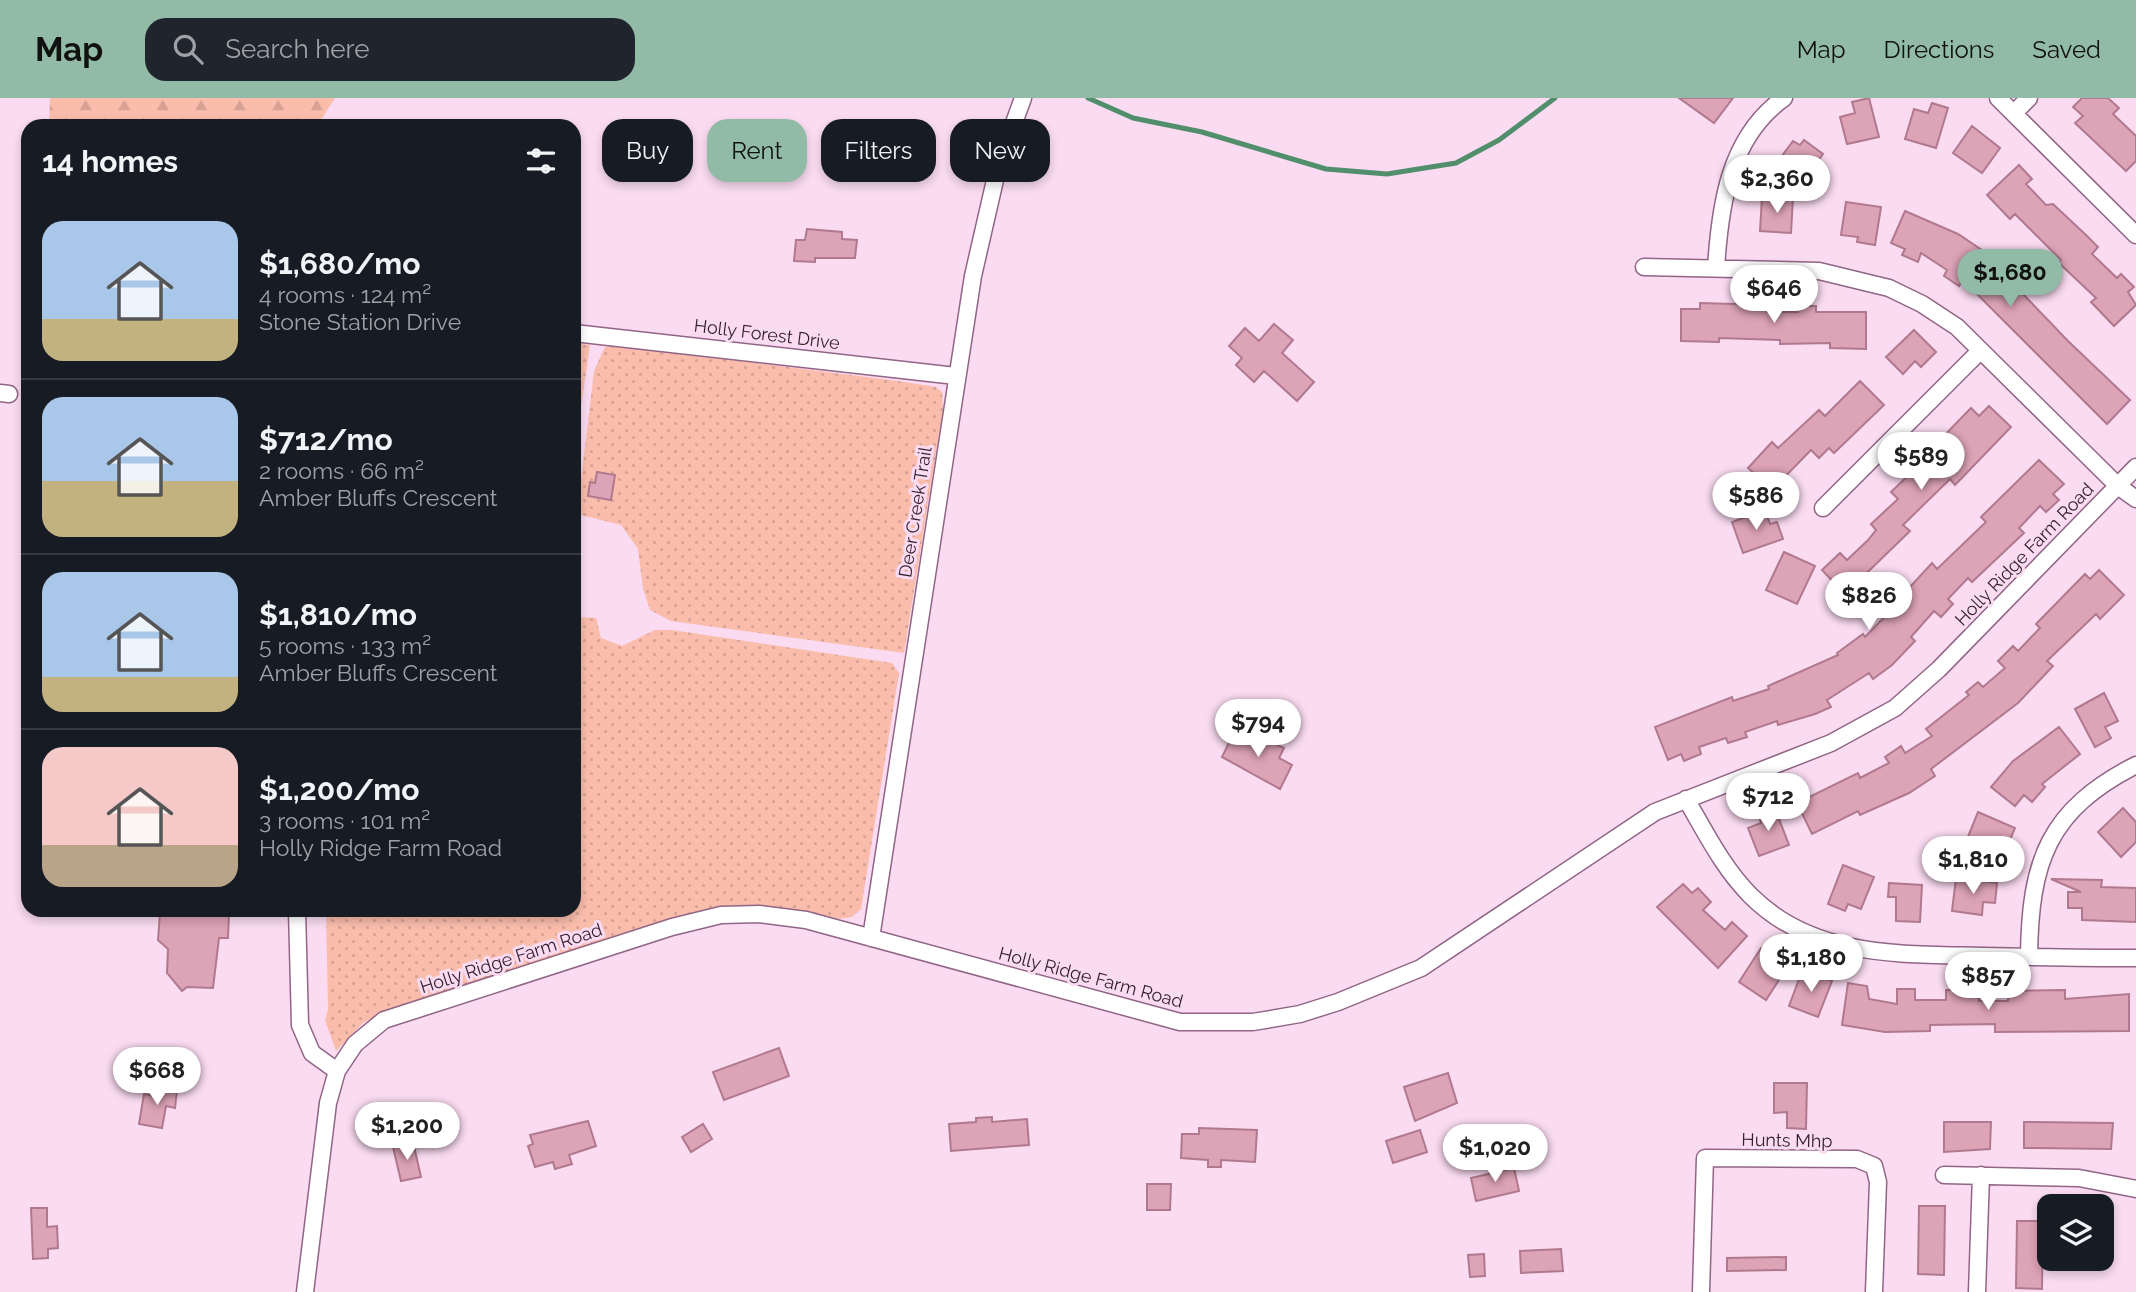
<!DOCTYPE html>
<meta charset="utf-8">
<style>
:root{--surface:#171b24;--page:#20242c;--text:#f1f3f6;--muted:#9ea1a6;--line:#363941;--accent:#91baa7}
body{margin:0;font-family:Raleway,sans-serif;background:var(--page);color:var(--text);height:100vh;display:flex;flex-direction:column;font-size:26px;white-space:nowrap}
*{box-sizing:border-box;margin:0}
p{font-size:23px;color:var(--muted)}
.icon{flex:none;width:38px;height:38px;fill:none;stroke:currentColor;stroke-width:2;stroke-linecap:round;stroke-linejoin:round}
.map{position:relative;flex:1;overflow:hidden}
.sheet{position:absolute;left:21px;top:21px;width:560px;height:798px;display:flex;flex-direction:column;background:var(--surface);border-radius:21px;box-shadow:0 4px 10px #0003}
.sheet>*{flex:none}
.top-card{position:absolute;left:602px;top:21px;width:665px;height:63px;display:flex;gap:14px}
.buttons{position:absolute;left:2037px;top:1096px;display:grid;gap:14px}
.buttons a{display:grid;place-items:center;width:77px;height:77px;border-radius:14px;background:var(--surface);box-shadow:0 4px 10px #0003;font-size:35px}
.price{position:absolute;translate:-50% -60px;padding:0 16px;border-radius:24px;background:#fff;color:#222;font-size:23px;line-height:46px;filter:drop-shadow(0 2px 4px #0008)}
.price::after{content:'';position:absolute;left:50%;top:42px;width:21px;height:16px;margin-left:-10px;background:inherit;clip-path:polygon(0 0,100% 0,50% 100%)}
.price.active{background:var(--accent);color:#111}
ul{padding:0;list-style:none}
li{display:flex;align-items:center;gap:21px;height:175px;padding:0 21px}
li+li{border-top:2px solid var(--line)}
li span{display:grid;place-items:center;flex:none;width:196px;height:140px;border-radius:21px;color:#555}
li>.icon{margin-inline-start:auto}
span .icon{width:84px;height:84px;fill:#fffc;stroke-width:1}
li b{font-size:30px}
h2{display:flex;justify-content:space-between;align-items:center;height:84px;padding:0 21px;font-size:30px}
.tag{padding:0 24px;border-radius:21px;background:var(--surface);box-shadow:0 4px 10px #0003;font-size:24px;line-height:63px}
.tag.active{background:var(--accent);color:#111}
header{display:flex;align-items:center;gap:42px;box-sizing:border-box;height:98px;padding:0 35px;background:var(--accent);color:#111}
header strong{font-size:33px}
nav{display:flex;gap:38px;margin-inline-start:auto;font-size:24px}
.search{width:490px;height:63px;background:var(--page);display:flex;align-items:center;gap:18px;box-sizing:border-box;padding:0 24px;border-radius:21px;color:var(--muted);font-size:26px}
.map>svg:first-child{display:block}
</style>
<header>
<strong>Map</strong>
<div class="search"><svg class="icon" aria-label="search" viewBox="0 0 24 24"><circle cx="10" cy="10" r="6"/><path d="M15 15l6 6"/></svg>Search here</div>
<nav><a>Map</a><a>Directions</a><a>Saved</a></nav>
</header>
<div class="map">
<svg width="2136" height="1194" viewBox="0 0 2136 1194">
<defs>
<pattern id="grass-dots" width="8" height="8" patternUnits="userSpaceOnUse" patternTransform="scale(1.75)"><rect width="8" height="8" fill="#fabdac"/><path d="M2 2h.1M6 6h.1" fill="none" stroke="#d7a294" stroke-width="1.8" stroke-linecap="round"/></pattern>
<pattern id="forest-firs" width="22" height="20" patternUnits="userSpaceOnUse" patternTransform="scale(1.75)"><rect width="22" height="20" fill="#fabdac"/><path d="M5 1l3.5 6h-7zM16 11l3.5 6h-7z" fill="#d7a294"/></pattern>
</defs>
<rect width="100%" height="100%" fill="#fadbf1"/>
<!-- grass -->
<path fill="url(#grass-dots)" d="M574,245l16,2 -16,109z
M613,247l285,36 38,6 6,5 1,17 -39,244 -233,-32 -21,-11 -7,-21 -5,-40 -17,-24 -44,-11 17,-143 11,-24z
M577,519l19,1 5,20 21,8 33,-16h17l220,33 7,10 -38,236 -9,8 -14,2 -53,-11 -48,-2 -45,7 -291,93 -37,16 -28,29 -11,-31 3,-11 -2,-99h248v-276z"/>
<!-- forest -->
<path fill="url(#forest-firs)" d="M50,0h285l-18,28h-268z"/>
<g fill="none" stroke-linecap="round" stroke-linejoin="round">
<!-- stream -->
<path stroke="#518e6b" stroke-width="5" d="M1088,0l45,20 69,14 124,37 61,5 69,-11 43,-23 56,-42"/>
</g>
<!-- building -->
<path fill="#dda3b7" stroke="#b0798d" stroke-width="2" d="M1679,0h54l-19,25z
M1869,0l10,39 -32,7 -7,-27 15,-4 -3,-11z
M2082,0h26l11,10 -6,6 23,22v25l-10,10 -51,-48 8,-7 -10,-9z
M1932,5l16,5 -12,40 -31,-9 9,-30 14,4z
M1972,28l28,22 -18,25 -29,-20z
M750,34l17,1 -1,25 -19,-1z
M1804,42l19,14 -22,29 -25,-19 17,-23 7,4z
M2019,67l13,14 -6,5 20,21 7,-1 33,31 12,12 -6,7 25,24 4,-4 13,13 -6,5 8,13 -22,21 -23,-24 5,-4 -37,-35 2,-3 -46,-46 -5,5 -23,-24z
M1762,99l31,1 -2,35 -31,-2z
M1846,104l35,5 -6,38 -18,-3 1,-5 -17,-2z
M1905,113l53,23 24,16 -1,2 43,39 -2,2 46,48 62,59 -23,24 -144,-144 -4,6 -15,-10 3,-6 -26,-17 -3,9 -16,-7 3,-6 -14,-6z
M807,131l35,3v7l15,1 -2,18h-40v4l-21,-1 2,-21h9z
M1700,205l68,2 -1,7h31v-6h18v6h50v37l-36,-1v-5l-50,1v-4l-61,-2v4l-38,-1v-32h19z
M1274,226l19,16 -11,13 32,29 -17,19 -33,-30 -10,11 -18,-17 6,-7 -13,-12 16,-18 14,13z
M1914,232l22,22 -15,15 -6,-6 -12,13 -17,-17z
M1860,283l24,24 -50,48 -5,-5 -10,10 -8,-8 -39,40 -24,-22 24,-26 6,6 41,-38 6,6z
M1989,308l22,21 -56,58 -5,-6 -47,46 7,6 -65,63 -23,-24 18,-17 7,7 21,-20 8,-10 -5,-6 27,-25 -7,-7 26,-25 3,4 21,-20 -6,-6 36,-37 8,8z
M2039,362l25,24 -11,10 6,6 -13,12 -6,-6 -21,22 5,5 -52,49 -4,-4 -20,21 5,5 -12,13 -7,-6 -23,26 4,4 -23,24 -19,14 -4,-6 -42,27 4,7 -16,7 -37,11 -1,-4 -32,11 2,5 -19,6 -2,-5 -27,9 2,7 -17,7 -3,-7 -13,6 -13,-33 77,-30 1,4 36,-12 -1,-3 70,-31 -1,-2 26,-19 2,3 46,-47 -2,-2 23,-25 5,6 49,-47 -5,-5z
M597,374l18,3 -4,25 -23,-4 2,-14 5,1z
M1765,412l5,14 7,-2 6,17 -40,14 -11,-31z
M1784,454l31,14 -18,38 -31,-14z
M2099,472l25,25 -24,24 -4,-5 -49,47 6,5 -35,37 -87,66 4,7 -26,17 -49,22 -2,-4 -46,23 -15,-31 61,-30 2,5 29,-15 -4,-6 16,-11 4,7 27,-17 -6,-7 43,-34 -3,-3 12,-10 5,5 22,-19 -7,-7 15,-15 5,5 22,-23 -4,-4 49,-50 5,5z
M2104,595l14,28 -13,6 6,11 -16,9 -20,-38z
M2059,629l21,27 -38,30 3,3 -13,15 -8,-7 -9,11 -24,-19 22,-26z
M1234,634l30,14 3,-6 17,8 -5,10 13,7 -12,24 -58,-32z
M1774,708l15,39 -30,11 -11,-28 13,-5 -3,-11z
M2123,710l13,14v20l-15,15 -23,-25z
M1978,714l37,16 -8,19 -5,-3 -5,13 -32,-13z
M1843,767l31,12 -13,32 -13,-5 -3,7 -17,-7z
M1956,780l41,5 -2,20 -12,-1 -1,13 -30,-4z
M2051,781l51,1 -1,7 35,1v34l-54,-2v-12h-14v-16h13z
M1889,785l33,2 -2,37 -24,-1v-24h-8z
M1683,786l9,9 6,-5 13,14 -8,8 22,20 7,-8 15,14 -29,32 -61,-61z
M192,813l37,2 -1,25h-9l-6,50 -26,-1 -5,4 -15,-18 1,-24 -10,-9 2,-27 32,2z
M1761,850l16,10 -3,4 12,7 -20,31 -27,-18z
M1801,876l13,4 1,-4 17,7 -14,36 -29,-11z
M1848,885l19,3 2,13 28,5v-15h18v11h31v-10h33v11h29v-10l57,-1v9l64,-5v37l-134,1v-8l-65,1v6l-45,1 -43,-7z
M779,950l10,28 -65,24 -11,-28z
M1448,975l9,30 -42,18 -11,-34z
M1774,985h33l-1,46 -19,-1v-16l-13,1z
M155,989l22,3 -2,18 -9,-2 -4,22 -23,-4 5,-30 10,2z
M992,1019v5l35,-3 2,26 -78,6 -2,-27 27,-2v-4z
M588,1023l8,25 -27,9 3,9 -17,5 -2,-7 -18,5 -7,-21 5,-2 -3,-9z
M1944,1024h47l-1,27 -46,3z
M2024,1024l89,1 -2,26 -87,-1z
M703,1026l9,15 -21,13 -9,-15z
M1199,1030l58,2 -2,32 -34,-2v7h-13v-7l-27,-2 1,-24h17z
M1420,1032l7,22 -34,11 -7,-22z
M413,1044l8,35 -20,4 -8,-34z
M1514,1070l5,23 -43,10 -5,-23z
M1147,1086h24l-1,26h-23z
M1919,1108h26l-1,69 -26,-1z
M31,1110h16v19l10,-1 1,22 -10,1v9l-15,1z
M2017,1123h26l-1,68 -26,-1z
M1561,1151l2,22 -42,2 -1,-22z
M1484,1156l1,22 -15,1 -2,-22z
M1786,1159v13l-59,1v-13z"/>
<g fill="none" stroke-linecap="round" stroke-linejoin="round">
<defs>
<path id="street" d="M1998,0l138,137
M2015,14l14,-14
M1644,169l175,4 70,17 33,16 35,23 161,159 18,13
M1716,170c4,-63 13,-131 68,-170
M574,235l382,43
M0,295l9,1
M1823,410l157,-157
M1686,701c20,34 37,69 65,97 62,62 150,58 231,60 51,1 103,2 154,2
M297,812l3,115 12,28 25,18
M871,840l102,-662 25,-109 25,-69
M2029,859c1,-96 19,-147 107,-192
M1944,1077l135,3 57,11
M305,1194l23,-189 9,-32 18,-27 29,-24 288,-93 49,-12 38,-1 47,6 374,102h73l47,-8 38,-12 83,-34 234,-156 176,-69 64,-35 44,-39 197,-202
M1701,1194l4,-134 152,1 17,7 4,16 -4,110
M1977,1194l4,-117"/>
</defs>
<!-- street casing -->
<use href="#street" stroke="#916586" stroke-width="19"/>
<!-- street -->
<use href="#street" stroke="#fff" stroke-width="16"/>
</g>
<g text-anchor="middle" dominant-baseline="central" stroke-width="6" stroke-linejoin="round" paint-order="stroke">
<!-- street labels -->
<g font-size="18" fill="#321f2d" stroke="#fadbf1">
<text transform="translate(767 236) rotate(7)">Holly Forest Drive</text>
<text transform="translate(915 414) rotate(-81)">Deer Creek Trail</text>
<text transform="translate(2024 456) rotate(-46)">Holly Ridge Farm Road</text>
<text transform="translate(511 860) rotate(-18)">Holly Ridge Farm Road</text>
<text transform="translate(1091 879) rotate(15)">Holly Ridge Farm Road</text>
<text transform="translate(1787 1042) rotate(1)">Hunts Mhp</text>
</g>
</g>
</svg>
<div class="buttons">
<a><svg class="icon" aria-label="layers" viewBox="0 0 24 24"><path d="M12 4l9 5-9 5-9-5zM3 14l9 5 9-5"/></svg></a>
</div>
<b class="price" style="left:1777px;top:117px">$2,360</b>
<b class="price active" style="left:2010px;top:211px">$1,680</b>
<b class="price" style="left:1774px;top:227px">$646</b>
<b class="price" style="left:1921px;top:394px">$589</b>
<b class="price" style="left:1756px;top:434px">$586</b>
<b class="price" style="left:1869px;top:534px">$826</b>
<b class="price" style="left:1258px;top:661px">$794</b>
<b class="price" style="left:1768px;top:735px">$712</b>
<b class="price" style="left:1973px;top:798px">$1,810</b>
<b class="price" style="left:1811px;top:896px">$1,180</b>
<b class="price" style="left:1988px;top:914px">$857</b>
<b class="price" style="left:157px;top:1009px">$668</b>
<b class="price" style="left:407px;top:1064px">$1,200</b>
<b class="price" style="left:1495px;top:1086px">$1,020</b>
<div class="top-card">
<a class="tag">Buy</a>
<a class="tag active">Rent</a>
<a class="tag">Filters</a>
<a class="tag">New</a>
</div>
<section class="sheet">
<h2>14 homes<svg class="icon" aria-label="filters" viewBox="0 0 24 24"><path d="M4 7h16M4 17h16"/><circle cx="9" cy="7" r="2"/><circle cx="15" cy="17" r="2"/></svg></h2>
<ul>
<li><span style="background:linear-gradient(#a9c7e8 70%,#c2b280 0)"><svg class="icon" aria-label="home" viewBox="0 0 24 24"><path d="M3 11l9-7 9 7M6 9v11h12V9"/></svg></span><div><b>$1,680/mo</b><p>4 rooms · 124 m²</p><p>Stone Station Drive</p></div></li>
<li><span style="background:linear-gradient(#a9c7e8 60%,#c2b280 0)"><svg class="icon" aria-label="home" viewBox="0 0 24 24"><path d="M3 11l9-7 9 7M6 9v11h12V9"/></svg></span><div><b>$712/mo</b><p>2 rooms · 66 m²</p><p>Amber Bluffs Crescent</p></div></li>
<li><span style="background:linear-gradient(#a9c7e8 75%,#c2b280 0)"><svg class="icon" aria-label="home" viewBox="0 0 24 24"><path d="M3 11l9-7 9 7M6 9v11h12V9"/></svg></span><div><b>$1,810/mo</b><p>5 rooms · 133 m²</p><p>Amber Bluffs Crescent</p></div></li>
<li><span style="background:linear-gradient(#f6c9c9 70%,#b9a48a 0)"><svg class="icon" aria-label="home" viewBox="0 0 24 24"><path d="M3 11l9-7 9 7M6 9v11h12V9"/></svg></span><div><b>$1,200/mo</b><p>3 rooms · 101 m²</p><p>Holly Ridge Farm Road</p></div></li>
</ul>
</section>
</div>
